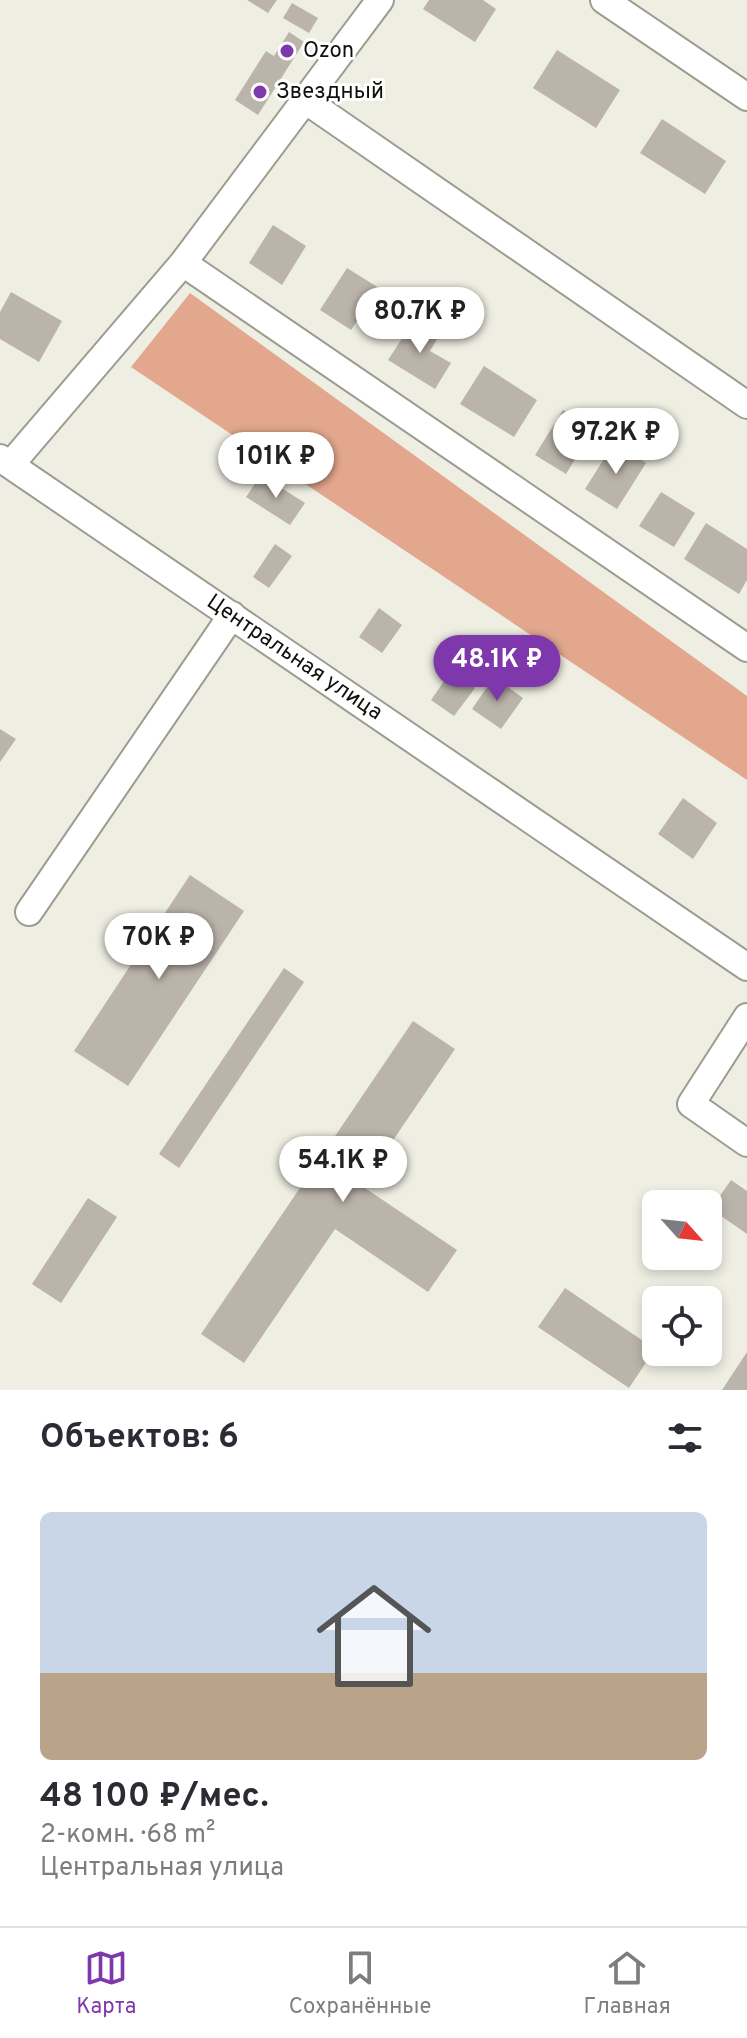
<!DOCTYPE html>
<html lang="ru">
<meta charset="utf-8">
<style>
:root{--surface:#fff;--page:#f2f2f3;--text:#2b2b33;--muted:#7c7c81;--line:#e1e1e2;--accent:#7e38ac}
body{margin:0;font-family:Overpass,sans-serif;background:var(--page);color:var(--text);height:100vh;display:flex;flex-direction:column;font-size:30px;white-space:nowrap}
*{box-sizing:border-box;margin:0}
p{font-size:26px;color:var(--muted)}
.icon{flex:none;width:44px;height:44px;fill:none;stroke:currentColor;stroke-width:2;stroke-linecap:round;stroke-linejoin:round}
.map{position:relative;height:1390px;overflow:hidden}
.details{display:flex;flex-direction:column;background:var(--surface);flex:1}
.details>*{flex:none}
.needle{width:52px;rotate:117deg}
.tools{position:absolute;left:642px;top:1190px;display:grid;gap:16px}
.tools a{display:grid;place-items:center;width:80px;height:80px;border-radius:12px;background:var(--surface);box-shadow:0 4px 12px #0003;font-size:40px}
.price{position:absolute;translate:-50% -68px;padding:0 18px;border-radius:28px;background:#fff;color:#222;font-size:26px;line-height:52px;filter:drop-shadow(0 2px 4px #0008)}
.price::after{content:'';position:absolute;left:50%;top:48px;width:24px;height:18px;margin-left:-12px;background:inherit;clip-path:polygon(0 0,100% 0,50% 100%)}
.price.current{background:var(--accent);color:#fff}
ul{padding:0;list-style:none}
li{display:grid;align-content:center;gap:16px;height:424px;padding:0 40px}
li span{display:grid;place-items:center;height:248px;border-radius:12px;color:#555}
li>.icon{margin-inline-start:auto}
span .icon{width:144px;height:144px;fill:#fffc;stroke-width:1}
li b{font-size:34px}
h2{display:flex;justify-content:space-between;align-items:center;height:96px;padding:0 40px;font-size:34px}
.tabs{display:flex;justify-content:space-around;align-items:center;height:112px;border-top:2px solid var(--line);background:var(--surface);font-size:22px;color:var(--muted)}
.tabs a{display:grid;justify-items:center;gap:4px}
.tabs .current{color:var(--accent)}
.map>svg:first-child{display:block}
</style>
<div class="map">
<svg width="747" height="1390" viewBox="0 0 747 1390">
<rect width="100%" height="100%" fill="#eeeee2"/>
<!-- forest -->
<path fill="#e3a78e" d="M190,293l557,403v84l-616,-413z"/>
<!-- building -->
<path fill="#bbb4aa" d="M247,0h30l-9,13z
M429,0h54l13,9 -21,33 -52,-33z
M292,3l26,15 -9,15 -26,-15z
M289,32l15,10 -46,73 -23,-15 31,-49 8,5z
M557,50l63,40 -24,38 -63,-40z
M662,119l64,42 -21,33 -65,-41z
M273,225l33,21 -24,39 -33,-22z
M347,268l32,20 -28,42 -31,-20z
M11,292l51,29 -23,41 -39,-23v-27z
M414,320l25,16 -9,15 21,12 -16,26 -47,-29z
M484,366l53,34 -23,37 -54,-33z
M563,410l31,19 -28,45 -31,-19z
M614,443l32,20 -29,46 -32,-20z
M261,475l44,28 -15,22 -44,-28z
M661,492l34,21 -21,34 -35,-21z
M706,523l41,26v31l-8,14 -55,-35z
M275,544l17,12 -23,32 -16,-11z
M379,608l23,17 -20,28 -23,-16z
M451,671l24,17 -21,28 -23,-16z
M494,677l29,21 -22,31 -29,-20z
M0,729l16,10 -16,23z
M683,798l34,25 -24,36 -35,-25z
M190,875l54,36 -116,175 -54,-35z
M284,968l20,14 -125,186 -20,-14z
M413,1021l42,28 -93,137 95,64 -29,42 -93,-63 -91,134 -43,-29z
M731,1180l16,11v43l-36,-25z
M88,1198l29,19 -56,86 -29,-19z
M565,1288l90,61 -26,39 -91,-61z
M747,1352v38h-25z"/>
<g fill="none" stroke-linecap="round" stroke-linejoin="round">
<defs>
<path id="minor" d="M604,0l143,97
M305,100l442,305
M183,263l564,385
M0,458l747,509
M11,464l172,-201 197,-263
M29,912l203,-297
M747,1017l-56,87 56,39"/>
</defs>
<!-- minor casing -->
<use href="#minor" stroke="#9c9c91" stroke-width="30"/>
<!-- minor -->
<use href="#minor" stroke="#fff" stroke-width="26"/>
</g>
<!-- markers -->
<g fill="#7e38ac" stroke="#fff" stroke-width="3">
<circle cx="287" cy="51" r="8"/>
<circle cx="260" cy="92" r="8"/>
</g>
<g text-anchor="middle" dominant-baseline="central" stroke-width="6" stroke-linejoin="round" paint-order="stroke">
<!-- poi labels -->
<g font-size="22" fill="#0f0f0b" stroke="#fff" text-anchor="start">
<text x="303" y="51">Ozon</text>
<text x="276" y="92">Звездный</text>
</g>
<!-- street labels -->
<g font-size="22" fill="#0f0f0b" stroke="#fff">
<text transform="translate(294 658) rotate(34)">Центральная улица</text>
</g>
</g>
</svg>
<div class="tools">
<a><svg class="needle" viewBox="-14 -14 28 28"><path d="M0-13l5 13h-10z" fill="#e53935"/><path d="M0 13l5-13h-10z" fill="#7c7c81"/></svg></a>
<a><svg class="icon" aria-label="locate" viewBox="0 0 24 24"><circle cx="12" cy="12" r="6"/><path d="M12 2v4M12 18v4M2 12h4M18 12h4"/></svg></a>
</div>
<b class="price" style="left:420px;top:355px">80.7K ₽</b>
<b class="price" style="left:616px;top:476px">97.2K ₽</b>
<b class="price" style="left:276px;top:500px">101K ₽</b>
<b class="price current" style="left:497px;top:703px">48.1K ₽</b>
<b class="price" style="left:159px;top:981px">70K ₽</b>
<b class="price" style="left:343px;top:1204px">54.1K ₽</b>
</div>
<section class="details">
<h2>Объектов: 6<svg class="icon" aria-label="filters" viewBox="0 0 24 24"><path d="M4 7h16M4 17h16"/><circle cx="9" cy="7" r="2"/><circle cx="15" cy="17" r="2"/></svg></h2>
<ul>
<li><span style="background:linear-gradient(#c9d6e8 65%,#b9a48a 0)"><svg class="icon" aria-label="home" viewBox="0 0 24 24"><path d="M3 11l9-7 9 7M6 9v11h12V9"/></svg></span><div><b>48 100 ₽/мес.</b><p>2-комн. · 68 m²</p><p>Центральная улица</p></div></li>
</ul>
</section>
<nav class="tabs">
<a class="current"><svg class="icon" aria-label="map" viewBox="0 0 24 24"><path d="M3 6l6-2 6 2 6-2v14l-6 2-6-2-6 2zM9 4v14M15 6v14"/></svg>Карта</a>
<a><svg class="icon" aria-label="saved" viewBox="0 0 24 24"><path d="M7 4h10v16l-5-4-5 4z"/></svg>Сохранённые</a>
<a><svg class="icon" aria-label="home" viewBox="0 0 24 24"><path d="M3 11l9-7 9 7M6 9v11h12V9"/></svg>Главная</a>
</nav>
